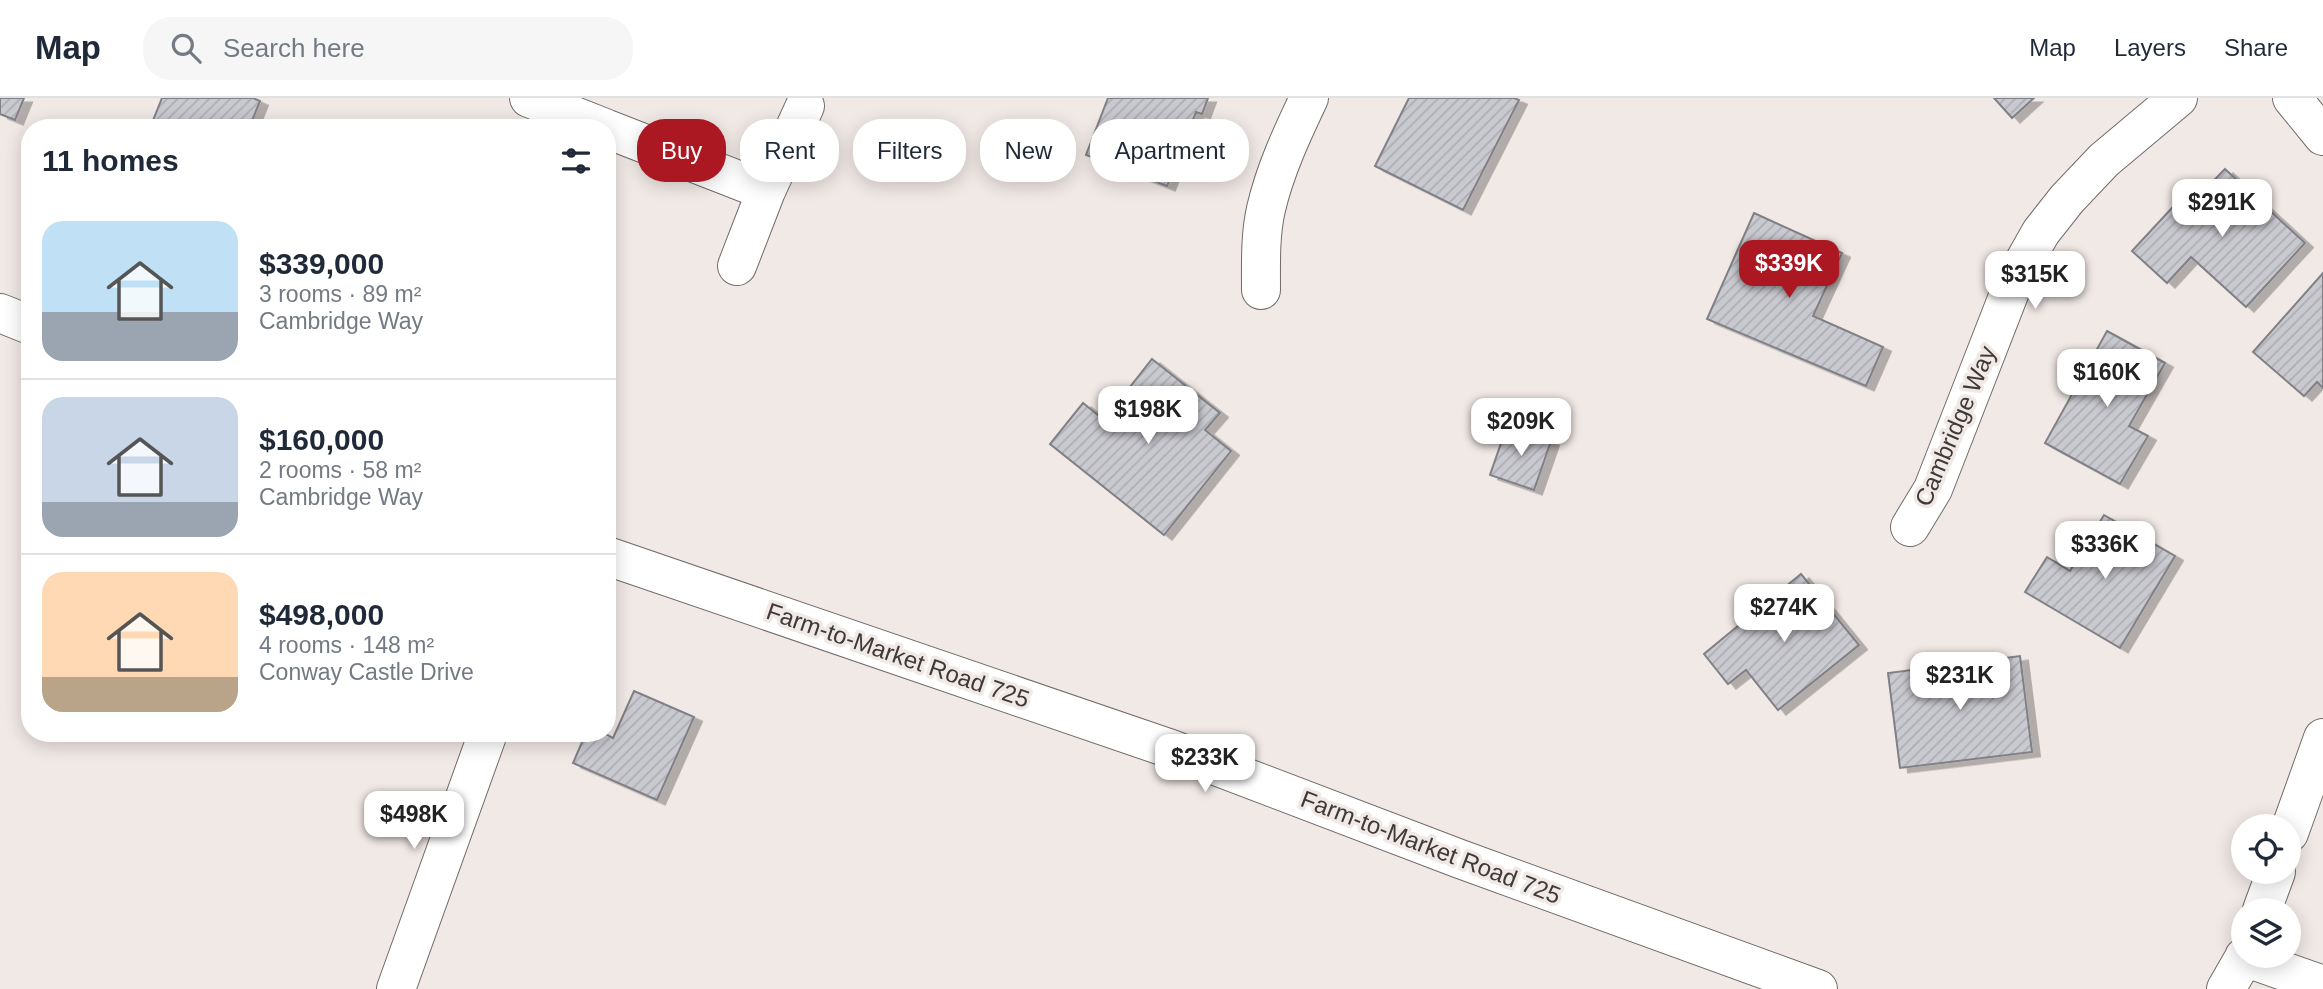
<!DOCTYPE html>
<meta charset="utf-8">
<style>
:root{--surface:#fff;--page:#f6f6f7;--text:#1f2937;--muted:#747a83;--line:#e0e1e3;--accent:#ac1822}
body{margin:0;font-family:Helvetica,sans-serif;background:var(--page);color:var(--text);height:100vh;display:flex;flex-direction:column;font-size:26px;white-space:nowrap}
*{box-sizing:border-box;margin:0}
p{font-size:23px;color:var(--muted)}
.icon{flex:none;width:38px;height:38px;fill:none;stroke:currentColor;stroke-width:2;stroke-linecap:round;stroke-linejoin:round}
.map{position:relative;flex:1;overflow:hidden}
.sheet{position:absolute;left:21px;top:21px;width:595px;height:623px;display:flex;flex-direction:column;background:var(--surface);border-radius:28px;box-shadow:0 4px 18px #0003}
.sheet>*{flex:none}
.top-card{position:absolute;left:637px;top:21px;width:665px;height:63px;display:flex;gap:14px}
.tools{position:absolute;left:2231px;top:716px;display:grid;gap:14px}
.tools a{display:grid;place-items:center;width:70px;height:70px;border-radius:50%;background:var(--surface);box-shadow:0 4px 18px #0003;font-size:35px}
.price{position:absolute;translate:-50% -60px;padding:0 16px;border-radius:14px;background:#fff;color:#222;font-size:23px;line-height:46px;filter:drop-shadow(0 2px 4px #0008)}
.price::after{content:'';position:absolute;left:50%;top:42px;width:21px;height:16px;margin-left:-10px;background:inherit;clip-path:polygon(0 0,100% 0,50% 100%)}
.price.on{background:var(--accent);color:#fff}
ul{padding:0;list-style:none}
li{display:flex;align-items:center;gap:21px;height:175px;padding:0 21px}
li+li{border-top:2px solid var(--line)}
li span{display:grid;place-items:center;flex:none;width:196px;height:140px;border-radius:21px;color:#555}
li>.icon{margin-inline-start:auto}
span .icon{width:84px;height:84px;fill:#fffc;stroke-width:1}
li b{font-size:30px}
h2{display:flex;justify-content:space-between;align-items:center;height:84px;padding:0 21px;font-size:30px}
.pill{padding:0 24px;border-radius:28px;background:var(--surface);box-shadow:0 4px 18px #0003;font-size:24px;line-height:63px}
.pill.on{background:var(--accent);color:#fff}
header{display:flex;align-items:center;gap:42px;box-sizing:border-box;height:98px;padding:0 35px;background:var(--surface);border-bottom:2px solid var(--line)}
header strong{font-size:33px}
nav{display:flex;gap:38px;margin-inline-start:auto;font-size:24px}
.search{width:490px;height:63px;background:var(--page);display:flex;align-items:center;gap:18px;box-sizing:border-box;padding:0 24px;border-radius:28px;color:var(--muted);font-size:26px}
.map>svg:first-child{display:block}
</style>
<header>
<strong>Map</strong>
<div class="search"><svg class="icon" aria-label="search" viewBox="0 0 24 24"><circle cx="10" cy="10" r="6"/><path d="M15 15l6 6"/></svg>Search here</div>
<nav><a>Map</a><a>Layers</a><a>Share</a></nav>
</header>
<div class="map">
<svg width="2323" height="891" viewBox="0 0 2323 891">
<defs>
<pattern id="building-hatch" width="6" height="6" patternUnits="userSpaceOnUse" patternTransform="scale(1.75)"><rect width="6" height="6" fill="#c9c9d0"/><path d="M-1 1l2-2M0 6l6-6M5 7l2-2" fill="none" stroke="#aeadb3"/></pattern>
<filter id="shadow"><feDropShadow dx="8" dy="4.5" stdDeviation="0" flood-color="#0004"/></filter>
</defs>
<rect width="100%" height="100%" fill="#f1e9e6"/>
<!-- building -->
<path fill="url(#building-hatch)" stroke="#808086" stroke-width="2" filter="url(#shadow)" d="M0,0h24l-9,22 -15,-6z
M162,0h91l7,3 -11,27h-99z
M1108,0h100l-6,16 -6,-2 -29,74 -81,-31z
M1409,0h105l5,2 -56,110 -88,-44z
M1994,0h40l-22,20z
M2225,71l80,74 -59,64 -55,-50 -24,26 -35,-32 52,-56 8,8z
M1754,115l88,40 -29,63 70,31 -17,39 -159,-67z
M2323,175v115l-6,-6 -13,14 -51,-44z
M2107,233l58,32 -36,63 19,10 -28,48 -75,-41z
M1152,261l68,54 -15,17 26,21 -67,84 -114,-91 33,-41 21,17z
M1507,328l44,15 -17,49 -44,-15z
M2104,417l71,41 -55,92 -95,-56 22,-35 23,14z
M1801,476l58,71 -81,65 -32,-40 -18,14 -24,-30z
M2020,558l12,96 -132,16 -12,-95z
M634,593l60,26 -37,83 -84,-37 13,-30h18l9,5z"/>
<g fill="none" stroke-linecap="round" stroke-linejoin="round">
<defs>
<path id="street" d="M529,0l76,30
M2292,0l31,38
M607,31l159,62
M737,168l29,-75 39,-85
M1261,192c0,-27 -1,-55 5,-81 9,-39 26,-75 43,-111
M1910,429l23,-38 83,-213 25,-44 26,-33 37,-39 74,-62
M2289,735l34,-95
M2262,812l14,-38
M2244,859l79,28
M396,891l92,-256
M2226,891l19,-33"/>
<path id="secondary" d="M0,215l30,12
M607,458l564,193 289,110 358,130"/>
</defs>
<!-- street casing -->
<use href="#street" stroke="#726b69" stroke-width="40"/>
<!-- secondary casing -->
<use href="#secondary" stroke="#726b69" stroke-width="40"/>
<!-- street -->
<use href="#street" stroke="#fff" stroke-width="38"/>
<!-- secondary -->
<use href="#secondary" stroke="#fff" stroke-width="38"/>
</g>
<g text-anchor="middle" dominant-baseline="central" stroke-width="7" stroke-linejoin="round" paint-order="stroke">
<!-- street labels -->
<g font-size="24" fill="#3d3a39" stroke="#f1e9e6">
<text transform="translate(1955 328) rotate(-67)">Cambridge Way</text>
<text transform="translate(898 557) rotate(19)">Farm-to-Market Road 725</text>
<text transform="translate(1431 749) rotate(21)">Farm-to-Market Road 725</text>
</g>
</g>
</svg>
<div class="tools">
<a><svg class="icon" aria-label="locate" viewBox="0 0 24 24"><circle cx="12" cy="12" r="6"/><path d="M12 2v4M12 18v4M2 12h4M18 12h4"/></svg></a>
<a><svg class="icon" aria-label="layers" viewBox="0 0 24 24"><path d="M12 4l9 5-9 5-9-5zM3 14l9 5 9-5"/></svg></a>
</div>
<b class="price" style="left:2222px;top:141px">$291K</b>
<b class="price on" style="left:1789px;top:202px">$339K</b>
<b class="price" style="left:2035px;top:213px">$315K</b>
<b class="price" style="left:2107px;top:311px">$160K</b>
<b class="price" style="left:1148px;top:348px">$198K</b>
<b class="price" style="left:1521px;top:360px">$209K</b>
<b class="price" style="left:2105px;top:483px">$336K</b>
<b class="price" style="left:1784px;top:546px">$274K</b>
<b class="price" style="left:1960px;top:614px">$231K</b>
<b class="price" style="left:1205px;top:696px">$233K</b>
<b class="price" style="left:414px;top:753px">$498K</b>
<div class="top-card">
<a class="pill on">Buy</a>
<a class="pill">Rent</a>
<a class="pill">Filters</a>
<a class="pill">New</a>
<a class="pill">Apartment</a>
</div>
<section class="sheet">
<h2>11 homes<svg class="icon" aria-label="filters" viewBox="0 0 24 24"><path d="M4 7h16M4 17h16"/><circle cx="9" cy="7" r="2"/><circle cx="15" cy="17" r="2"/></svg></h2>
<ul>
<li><span style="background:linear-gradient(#bfe0f5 65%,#9aa5b1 0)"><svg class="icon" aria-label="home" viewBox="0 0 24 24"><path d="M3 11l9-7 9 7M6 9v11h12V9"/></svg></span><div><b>$339,000</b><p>3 rooms · 89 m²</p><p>Cambridge Way</p></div></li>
<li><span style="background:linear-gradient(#c9d6e8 75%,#9aa5b1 0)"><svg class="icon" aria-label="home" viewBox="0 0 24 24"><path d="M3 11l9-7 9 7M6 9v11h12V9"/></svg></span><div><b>$160,000</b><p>2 rooms · 58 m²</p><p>Cambridge Way</p></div></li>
<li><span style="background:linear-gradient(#ffd9b3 75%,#b9a48a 0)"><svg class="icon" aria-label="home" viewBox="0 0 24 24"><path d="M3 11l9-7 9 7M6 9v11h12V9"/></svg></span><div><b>$498,000</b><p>4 rooms · 148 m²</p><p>Conway Castle Drive</p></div></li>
</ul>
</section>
</div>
